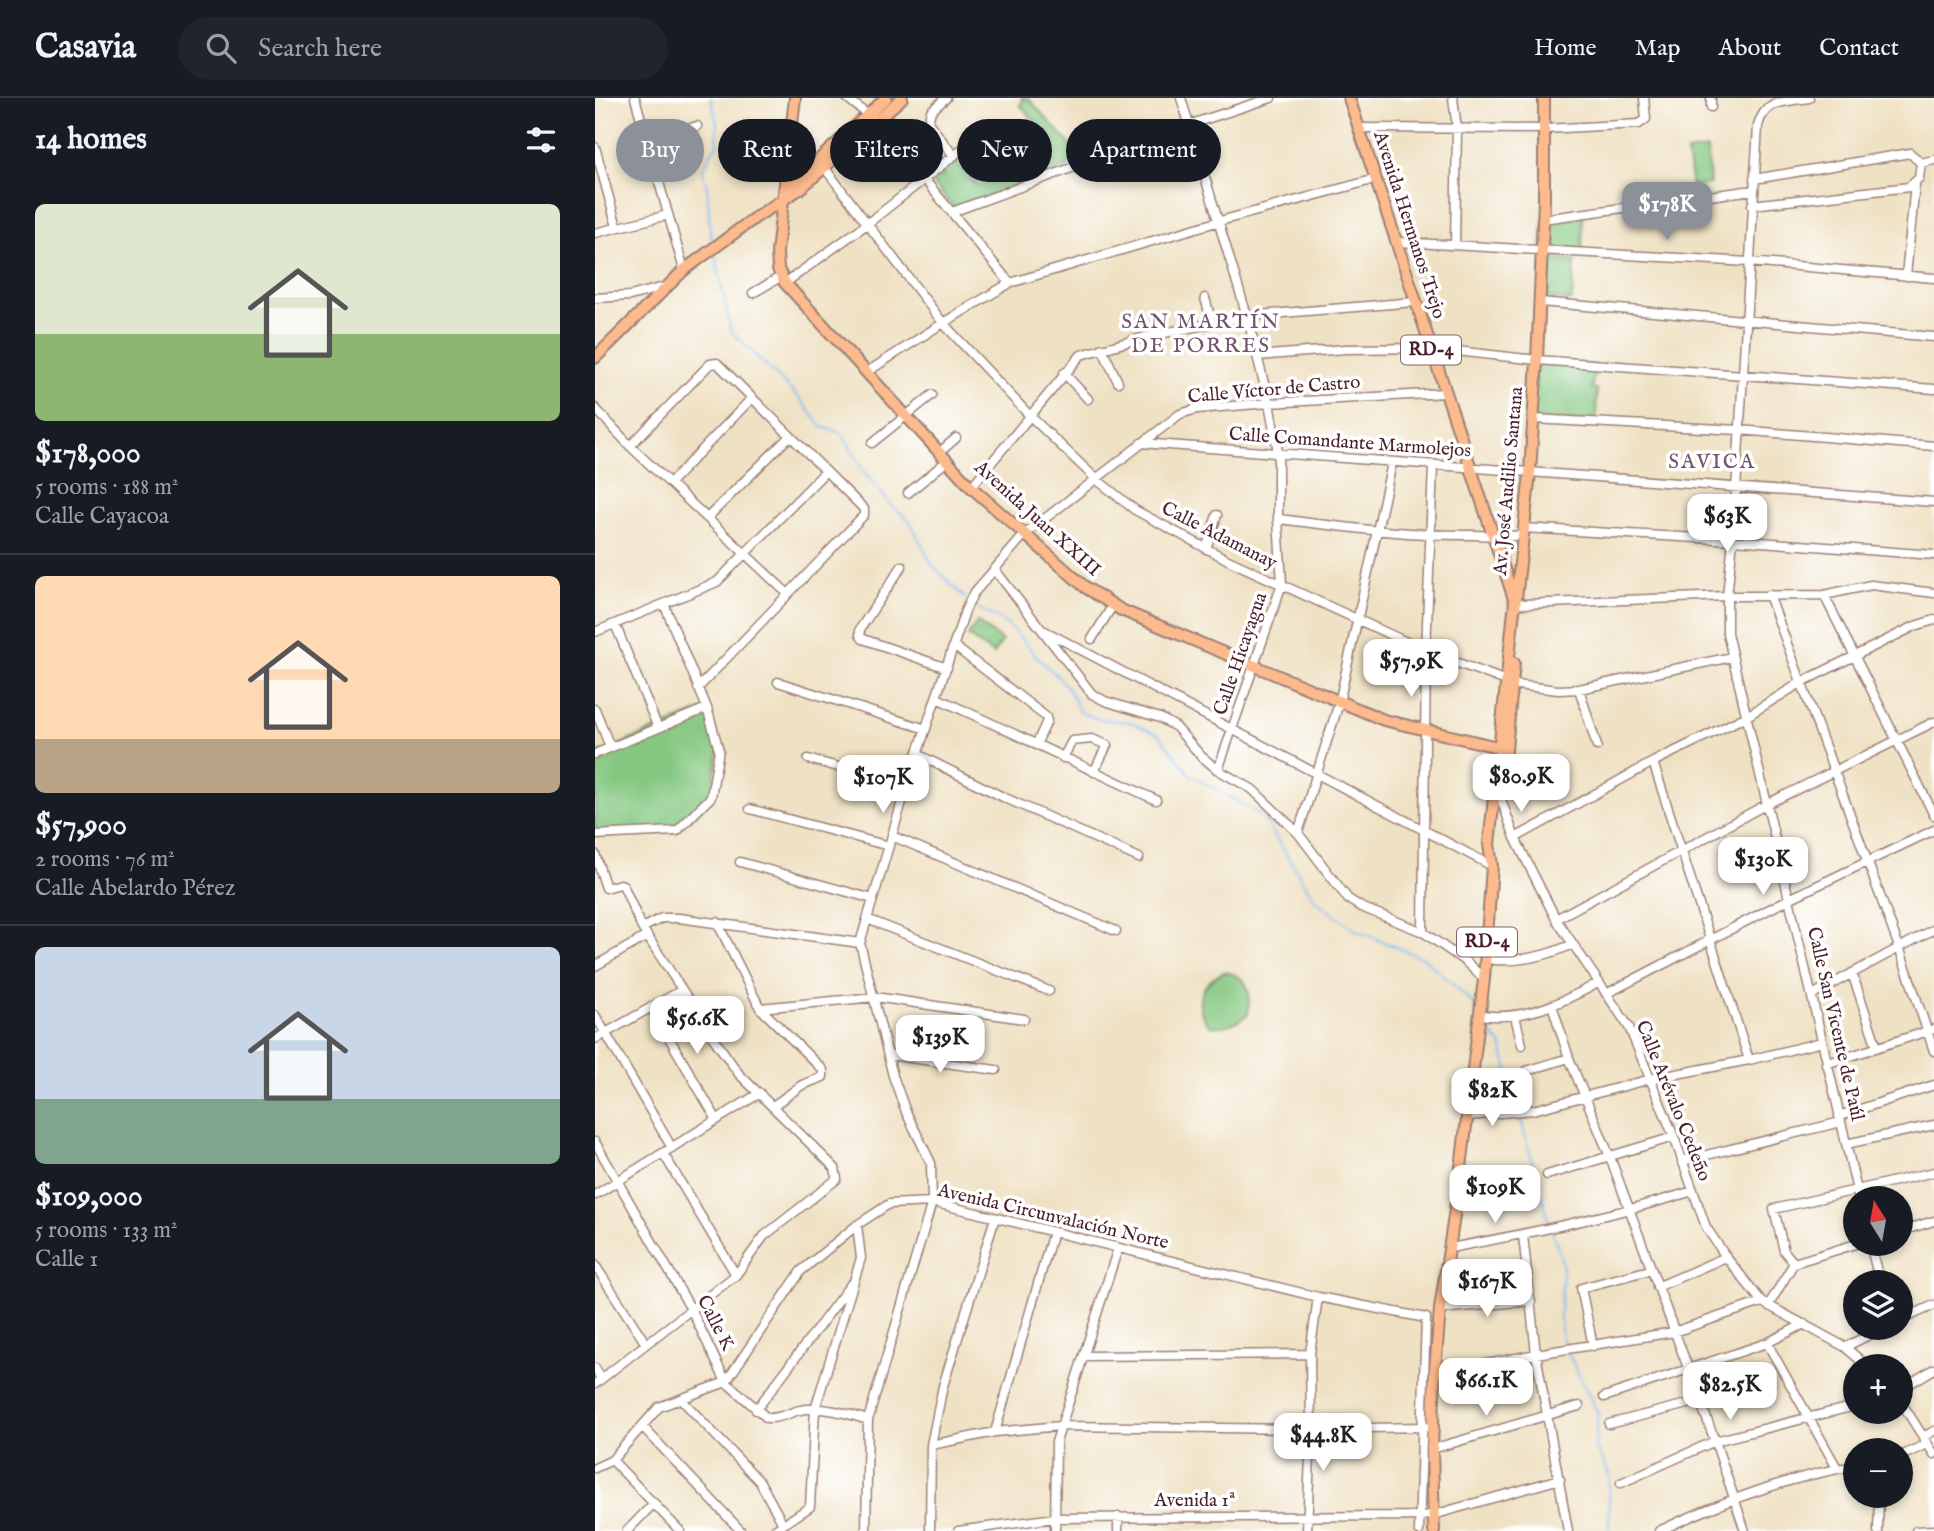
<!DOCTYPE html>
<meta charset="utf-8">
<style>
:root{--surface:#171b24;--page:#20242c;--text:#f1f3f6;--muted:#9ea1a6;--line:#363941;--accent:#8c9099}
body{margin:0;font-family:"IM FELL English",serif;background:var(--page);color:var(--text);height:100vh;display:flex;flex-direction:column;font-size:26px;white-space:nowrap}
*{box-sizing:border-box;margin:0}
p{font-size:23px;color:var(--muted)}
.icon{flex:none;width:38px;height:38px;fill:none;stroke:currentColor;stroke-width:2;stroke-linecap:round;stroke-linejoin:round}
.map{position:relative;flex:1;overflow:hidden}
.drawer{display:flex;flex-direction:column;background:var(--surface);width:595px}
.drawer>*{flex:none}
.guide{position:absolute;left:21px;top:21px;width:665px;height:63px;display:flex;gap:14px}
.needle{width:46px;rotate:349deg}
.fabs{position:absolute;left:1248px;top:1088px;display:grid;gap:14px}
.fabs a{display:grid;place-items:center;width:70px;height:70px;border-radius:50%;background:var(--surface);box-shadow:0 4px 10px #0003;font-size:35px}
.price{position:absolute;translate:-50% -60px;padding:0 16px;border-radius:14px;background:#fff;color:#222;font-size:23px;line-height:46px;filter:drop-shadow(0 2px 4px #0008)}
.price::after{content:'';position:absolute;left:50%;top:42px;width:21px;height:16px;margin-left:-10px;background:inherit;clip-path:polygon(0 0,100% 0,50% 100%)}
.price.active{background:var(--accent);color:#fff}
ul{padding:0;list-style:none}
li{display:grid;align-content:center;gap:14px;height:371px;padding:0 35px}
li+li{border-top:2px solid var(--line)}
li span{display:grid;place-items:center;height:217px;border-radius:10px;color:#555}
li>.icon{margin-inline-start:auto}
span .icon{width:126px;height:126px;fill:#fffc;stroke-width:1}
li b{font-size:30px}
h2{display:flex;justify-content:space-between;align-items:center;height:84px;padding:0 35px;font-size:30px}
.tag{padding:0 24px;border-radius:32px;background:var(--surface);box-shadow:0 4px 10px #0003;font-size:24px;line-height:63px}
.tag.active{background:var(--accent);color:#fff}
header{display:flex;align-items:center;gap:42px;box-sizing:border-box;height:98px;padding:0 35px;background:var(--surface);border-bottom:2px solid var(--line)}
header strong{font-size:33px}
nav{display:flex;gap:38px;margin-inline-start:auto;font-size:24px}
.search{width:490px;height:63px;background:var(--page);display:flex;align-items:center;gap:18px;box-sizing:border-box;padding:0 24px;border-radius:38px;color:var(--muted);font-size:26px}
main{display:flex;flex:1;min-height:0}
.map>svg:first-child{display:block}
</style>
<header>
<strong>Casavia</strong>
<div class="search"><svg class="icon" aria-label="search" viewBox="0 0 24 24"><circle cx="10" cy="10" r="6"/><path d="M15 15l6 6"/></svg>Search here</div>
<nav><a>Home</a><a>Map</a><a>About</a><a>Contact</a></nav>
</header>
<main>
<section class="drawer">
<h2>14 homes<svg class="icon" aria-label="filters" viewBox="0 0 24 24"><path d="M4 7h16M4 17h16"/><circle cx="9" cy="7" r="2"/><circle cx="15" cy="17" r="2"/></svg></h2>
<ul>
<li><span style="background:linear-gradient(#dfe7d0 60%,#8fb573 0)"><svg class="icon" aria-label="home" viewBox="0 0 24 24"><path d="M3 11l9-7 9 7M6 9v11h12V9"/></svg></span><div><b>$178,000</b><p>5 rooms · 188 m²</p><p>Calle Cayacoa</p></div></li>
<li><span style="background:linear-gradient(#ffd9b3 75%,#b9a48a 0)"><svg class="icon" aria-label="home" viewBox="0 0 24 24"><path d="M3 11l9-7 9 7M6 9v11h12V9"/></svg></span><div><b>$57,900</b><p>2 rooms · 76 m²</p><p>Calle Abelardo Pérez</p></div></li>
<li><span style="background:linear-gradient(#c9d6e8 70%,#7fa58c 0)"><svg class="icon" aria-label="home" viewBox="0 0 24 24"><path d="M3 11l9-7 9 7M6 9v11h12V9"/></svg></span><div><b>$109,000</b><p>5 rooms · 133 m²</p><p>Calle 1</p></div></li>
</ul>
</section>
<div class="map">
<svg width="1339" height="1433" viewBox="0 0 1339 1433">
<rect width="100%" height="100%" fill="#fff"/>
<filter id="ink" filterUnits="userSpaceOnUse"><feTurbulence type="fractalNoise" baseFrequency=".0143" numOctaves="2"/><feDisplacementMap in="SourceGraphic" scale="14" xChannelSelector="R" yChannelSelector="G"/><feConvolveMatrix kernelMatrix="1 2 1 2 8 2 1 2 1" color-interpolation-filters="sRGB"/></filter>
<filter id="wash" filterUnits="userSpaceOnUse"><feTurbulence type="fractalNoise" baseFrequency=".00686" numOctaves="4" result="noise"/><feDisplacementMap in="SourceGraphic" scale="28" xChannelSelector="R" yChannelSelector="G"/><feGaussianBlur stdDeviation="1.57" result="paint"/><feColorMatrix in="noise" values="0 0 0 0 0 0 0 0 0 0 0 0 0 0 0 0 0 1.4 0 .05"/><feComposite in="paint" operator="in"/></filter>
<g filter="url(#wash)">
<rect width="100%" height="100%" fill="#efe1c3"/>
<!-- green -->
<path fill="#84c780" stroke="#677356" stroke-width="2" d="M426,0h7l56,62 -130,49 -24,-30 8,-7 6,6 -5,-7 15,-12 22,26 -1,-4 18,-15 9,9 46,-40 -28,-30 3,-4z
M330,25l21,26 -14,13 -21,-26z
M1112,51l3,35 -18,3 -5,-35z
M988,116l-1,38 -41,-3 2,-30z
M955,161l25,1 -3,41 -25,-3z
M942,262l58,5 -3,23 5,1 -1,33 -63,-3z
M382,524l25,19 -9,13 -25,-18z
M112,610l12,42 -8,47 -34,34 -82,4v-80z
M629,874c26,4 27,20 24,42 -12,9 -22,14 -38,12 -19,-20 -10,-43 14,-54z"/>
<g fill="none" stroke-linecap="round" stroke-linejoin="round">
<!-- stream -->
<path stroke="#7ebaf1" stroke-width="2" d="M116,0l6,25v20l-15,28c10,23 4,50 11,74
M120,156l16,77 69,68 22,28 20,6 23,41 26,31 19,16 22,44 34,34
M378,507c9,6 19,10 29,16 16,10 25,26 38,39 20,19 28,23 39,51l19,8 32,3 29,13 32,40 65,37 12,13 47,75 40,30 70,29 48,44 3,8
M887,927l19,19 17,64
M924,1015l31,113
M957,1133c4,12 10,26 11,38 0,25 -8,52 2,77
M972,1253l31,62 -3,33 14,28v57"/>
</g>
</g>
<g filter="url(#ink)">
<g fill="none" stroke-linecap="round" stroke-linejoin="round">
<defs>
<path id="minor" d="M40,0l49,172
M252,0l30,24 133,161
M351,0l-15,13 -3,11 26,34
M586,0l66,218 22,87 9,49v67l4,65 -64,186
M858,0l4,31 -2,115
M1214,0c-24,4 -45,2 -51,28l-25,414 -6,56v37l132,566
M1116,9v-9
M765,30l184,1 95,-5 7,-5 -2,-21
M52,42l50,-14
M0,49l22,80
M229,69l119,156 86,92 67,64 39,31 95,51 196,90 91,34 41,5 21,-1 153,-32
M1159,81l156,-26 11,10 13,-3
M1157,107l157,-18 10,-9 2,-15
M357,114l239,-88 80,-26
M948,121l210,-29
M0,135l73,-18
M803,144l351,20 185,16
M1311,178l9,-92
M190,185l82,-59 98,-77
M158,195l29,-17
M0,200l35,-2 34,-9
M610,200l7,25
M945,204l394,35
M507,250l16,34
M662,258l89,-7 84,-1 107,12 397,29
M272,274l76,-49 67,-40 210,-62 156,-42
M469,275l24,26
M0,310l35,38 158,148
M938,321l206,11 195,16
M277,345l60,-48
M546,345l793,59
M35,348l80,-82 7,-1 147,146v6l-166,173
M345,354l16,-14
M75,385l82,-85
M376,389l110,-132 64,-18 102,-21 168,-14
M313,395l39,-32
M112,420l83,-82
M683,421c66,8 130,17 196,16 19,0 29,3 48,0
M928,430l210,12 201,15
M611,451l11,-34
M307,468l-42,63v6l3,4 84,29
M400,472l97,124 13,7 55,17 16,9 25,29 17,14 34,19 46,44 50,66 13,8 62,25 43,30 18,17
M1174,497l130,352 35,104
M1229,497l110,220
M920,503l9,3 203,-8 97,-1 47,-10 63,8
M20,526l43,104
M450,533l447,235
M0,534l122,-50 109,-111
M497,541l21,-34
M359,548l92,71 1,4 -11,24
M183,584l148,47
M984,591l18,57
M342,600l219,102
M0,611l15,38
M0,656l112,-46
M322,656l86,43 136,61
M468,660l9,-17 20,-2 15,6 -13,27
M213,661l99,26
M1058,664l96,298
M906,701l14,39 41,81 73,108 45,110 32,90 20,30 36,45 83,45 23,20
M155,711l139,37
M703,735l41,-130 53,-240
M0,737l82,-4 34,-34 8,-47 -12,-42 -43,-104
M297,738l224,95
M920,740l138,-76 94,-46 55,-34 113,-56 19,-6
M0,756l11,34 14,-4 3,1 19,43 72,111 25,35 96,94 2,11 -73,57 -28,39 -90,69 -51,-79
M145,764l133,37
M272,821l182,72
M961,821l211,-115 167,-82
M122,824l43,86 63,62v7l-21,8 -29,21
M47,830l20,-10h17l181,25
M828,834l3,-281 7,-185
M891,861c30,4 58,-2 85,-14
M0,868l52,-30
M1257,875l25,74
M1011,896l185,-96 143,-68
M1217,897l122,-66
M957,907l17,53 41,99 105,284 30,90
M56,909l66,113
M165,910l115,-11 149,22
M0,917l77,133
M886,917c42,6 81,-12 117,-32
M920,918l7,29
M0,941l87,-49
M294,957l107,15
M1231,966l108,-35
M931,973l43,-13
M873,1018l65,-6 118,-31 98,-19 73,-18
M1244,1018l95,-31
M0,1044l97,169 34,71 41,36c13,1 21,-5 33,-8 23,-4 46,3 68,10
M1251,1046l88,-19
M68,1055l73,122
M1087,1063l159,-39
M952,1077l127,-38
M865,1078h61
M0,1097l165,-102
M1306,1133l33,-10
M928,1137l13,119 32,177
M1275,1146l10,39
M855,1150c82,-15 163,-32 243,-57
M1199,1165l-10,-12 -10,-42 160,-37
M1062,1189l69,-30
M1173,1208l26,-43 62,-19
M845,1211l91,-8
M1306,1222l33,-15
M1172,1245l70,125
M998,1248l-12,-58 69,-18
M1250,1249l38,-19
M491,1258l224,-2
M0,1270l6,11
M840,1273l32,-3 69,-14 138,-22 88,-30
M0,1286l51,-40
M1306,1291l33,-20
M1009,1299l163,-54 37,-19
M86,1301l79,83 23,42
M1306,1304l33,52
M161,1312l95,-126
M1014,1326l90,-23
M47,1328l99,105
M400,1334l58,-200
M1328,1339l11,-6
M336,1347l64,-13 65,-6 251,3 115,-2
M837,1351l147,-43
M1306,1358l26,-12
M17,1362l68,71
M0,1370l17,-8 47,-53 67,-25 75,-111 56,-46 32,-21 43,-2 386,95 108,21 -7,213
M1026,1385l94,-42 140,-35
M32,1433l27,-28
M178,1433l37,-24 5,-98 46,-151 -4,-33
M271,1433l2,-111 64,-218 -1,-39 -25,-51 -13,-36 -33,-133 47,-158 58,-174 8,-17 52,-60 155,-120 17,-5 72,-6 176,-10
M335,1433l1,-86 12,-59 52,-168
M363,1433l97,-13 364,-2 14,-1 127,-36
M460,1433l1,-89 62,-194
M523,1433v-14
M712,1433l4,-102 -1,-75 8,-57
M1064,1433c56,-27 135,-56 196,-65
M1283,1433l1,-35
M1321,1433l18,-1"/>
<path id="major" d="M200,0l-18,154 1,17 7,14 186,204 114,100 36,23 263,110 122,29
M754,0l165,501
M192,95l9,-12 90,-83
M0,260l89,-88 72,-53 45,-29 101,-90
M920,510l15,-135 7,-113 7,-159v-103
M908,685l11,-120
M839,1433l-2,-82 3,-78 5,-62 20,-133 24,-197 8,-113 -3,-22 26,-243"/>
</defs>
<!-- minor casing -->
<use href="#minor" stroke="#9c8077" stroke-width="11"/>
<!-- major casing -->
<use href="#major" stroke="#9c8077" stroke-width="14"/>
<!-- minor -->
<use href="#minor" stroke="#fff" stroke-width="8"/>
<!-- major -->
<use href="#major" stroke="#fcba8d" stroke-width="10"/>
</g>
</g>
<g text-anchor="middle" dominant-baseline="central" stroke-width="7" stroke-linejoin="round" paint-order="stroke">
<!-- shield labels -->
<g fill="#fff" stroke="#80626b" stroke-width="2">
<rect x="806" y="237.5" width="60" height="29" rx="5"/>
<rect x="862" y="829.5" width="60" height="29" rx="5"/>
</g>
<g font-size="18" font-weight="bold" fill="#4a1f2b">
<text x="836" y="252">RD-4</text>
<text x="892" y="844">RD-4</text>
</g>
<!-- street labels -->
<g font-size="19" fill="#4a1f2b" stroke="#fff">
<text transform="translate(814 127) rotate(72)">Avenida Hermanos Trejo</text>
<text transform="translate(679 292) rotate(-5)">Calle Víctor de Castro</text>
<text transform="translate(755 345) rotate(4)">Calle Comandante Marmolejos</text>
<text transform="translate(914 383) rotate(-85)">Av. José Audilio Santana</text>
<text transform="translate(442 421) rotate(42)">Avenida Juan XXIII</text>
<text transform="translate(624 438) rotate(27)">Calle Adamanay</text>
<text transform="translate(646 556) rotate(-71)">Calle Hicayagua</text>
<text transform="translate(1240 926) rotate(77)">Calle San Vicente de Paúl</text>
<text transform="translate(1078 1003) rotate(68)">Calle Arévalo Cedeño</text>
<text transform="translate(458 1119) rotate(13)">Avenida Circunvalación Norte</text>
<text transform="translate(120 1225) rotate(63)">Calle K</text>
<text x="600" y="1403">Avenida 1ª</text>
</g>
<!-- neighbourhood labels -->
<g font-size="21" letter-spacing="2" fill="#73556e" stroke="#fff">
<text x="606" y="224">SAN MARTÍN<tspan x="606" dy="24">DE PORRES</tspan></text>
<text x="1117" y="364">SAVICA</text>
</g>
</g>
</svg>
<div class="fabs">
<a><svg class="needle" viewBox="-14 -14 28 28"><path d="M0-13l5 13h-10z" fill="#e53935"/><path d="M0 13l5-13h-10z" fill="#9ea1a6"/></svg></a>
<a><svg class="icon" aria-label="layers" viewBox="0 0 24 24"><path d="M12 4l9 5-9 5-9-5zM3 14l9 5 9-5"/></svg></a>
<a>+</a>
<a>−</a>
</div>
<b class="price active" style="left:1072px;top:144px">$178K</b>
<b class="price" style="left:1132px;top:456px">$63K</b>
<b class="price" style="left:816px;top:601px">$57.9K</b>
<b class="price" style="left:926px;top:716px">$80.9K</b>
<b class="price" style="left:288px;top:717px">$107K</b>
<b class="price" style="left:1168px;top:799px">$130K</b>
<b class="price" style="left:102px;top:958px">$56.6K</b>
<b class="price" style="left:345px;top:977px">$139K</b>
<b class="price" style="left:897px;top:1030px">$82K</b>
<b class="price" style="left:900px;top:1127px">$109K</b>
<b class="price" style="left:892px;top:1221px">$167K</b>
<b class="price" style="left:891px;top:1320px">$66.1K</b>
<b class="price" style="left:1135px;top:1324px">$82.5K</b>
<b class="price" style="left:728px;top:1375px">$44.8K</b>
<div class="guide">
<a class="tag active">Buy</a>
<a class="tag">Rent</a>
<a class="tag">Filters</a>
<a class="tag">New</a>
<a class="tag">Apartment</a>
</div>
</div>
</main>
